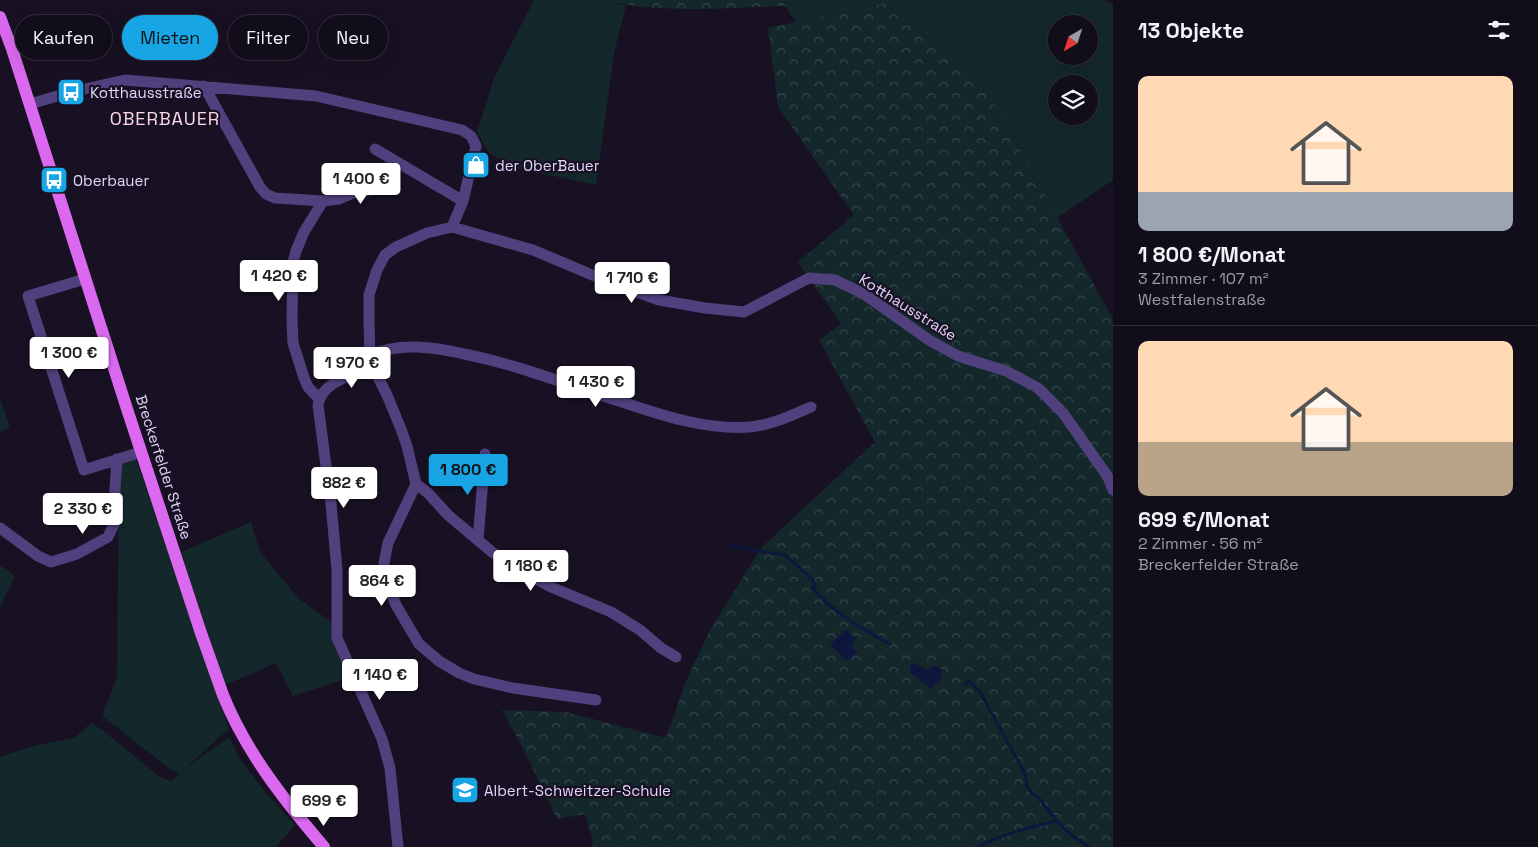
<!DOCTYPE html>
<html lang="de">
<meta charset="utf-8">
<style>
:root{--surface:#120d1a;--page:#1b1623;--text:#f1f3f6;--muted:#9c9ca2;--line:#312d39;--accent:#17a5e6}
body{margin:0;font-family:"Space Grotesk",sans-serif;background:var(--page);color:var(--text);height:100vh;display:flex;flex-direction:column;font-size:19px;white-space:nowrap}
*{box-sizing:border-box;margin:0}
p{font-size:16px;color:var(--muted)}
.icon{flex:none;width:28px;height:28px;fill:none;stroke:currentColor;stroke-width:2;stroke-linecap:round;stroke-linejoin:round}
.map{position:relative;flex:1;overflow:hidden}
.side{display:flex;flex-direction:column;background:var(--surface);width:425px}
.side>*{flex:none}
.banner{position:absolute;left:15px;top:15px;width:475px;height:45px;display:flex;gap:10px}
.needle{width:32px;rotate:219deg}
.buttons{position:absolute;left:1048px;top:15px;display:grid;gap:10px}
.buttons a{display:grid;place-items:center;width:50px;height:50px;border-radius:50%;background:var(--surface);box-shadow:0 5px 20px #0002,0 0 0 1px var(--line);font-size:25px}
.price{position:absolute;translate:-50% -42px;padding:0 11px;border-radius:5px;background:#fff;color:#222;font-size:16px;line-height:32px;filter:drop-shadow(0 1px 2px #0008)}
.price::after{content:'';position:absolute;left:50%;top:30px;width:15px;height:11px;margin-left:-8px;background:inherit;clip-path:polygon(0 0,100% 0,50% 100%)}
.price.selected{background:var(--accent);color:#111}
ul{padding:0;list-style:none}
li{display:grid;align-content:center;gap:10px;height:265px;padding:0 25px}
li+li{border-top:1px solid var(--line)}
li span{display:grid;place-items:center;height:155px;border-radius:10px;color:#555}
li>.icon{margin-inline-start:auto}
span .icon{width:90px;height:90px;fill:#fffc;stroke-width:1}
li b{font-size:21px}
h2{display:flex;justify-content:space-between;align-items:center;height:60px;padding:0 25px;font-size:21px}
.pill{padding:0 18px;border-radius:22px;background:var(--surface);box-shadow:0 5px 20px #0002,0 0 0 1px var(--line);font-size:18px;line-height:45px}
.pill.selected{background:var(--accent);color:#111}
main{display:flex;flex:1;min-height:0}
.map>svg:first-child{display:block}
</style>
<main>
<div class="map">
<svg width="1113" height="847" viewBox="0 0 1113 847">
<defs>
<pattern id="forest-crowns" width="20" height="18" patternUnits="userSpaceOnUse" patternTransform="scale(1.25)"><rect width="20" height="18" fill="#14282c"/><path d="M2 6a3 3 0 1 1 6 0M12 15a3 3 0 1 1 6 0" fill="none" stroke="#36464c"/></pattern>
</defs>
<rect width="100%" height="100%" fill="#181123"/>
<!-- green -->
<path fill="#14282c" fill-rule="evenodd" d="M534,0h68l24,6 -12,47 -18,132 -80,-17 -27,-15 -12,-21 17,-54z
M784,0h318l11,4v176l-56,38 -75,-137 -97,-78 -89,19 -11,-16zM1056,24h33v32h-33zM1056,84h33v32h-33z
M0,398l10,30 -10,4z
M135,458l8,20 86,251 -47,42 47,-34 11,22 25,33 30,33 -19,22h-276v-90l37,-12 37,-7 17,-15 10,6 59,48 11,4 9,-7 -10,-5 -68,-53 15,-39 2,-215z
M251,522l9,30 38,46 33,24 3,22 15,34 -56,18 -17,-33 -51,22 -44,-133z
M0,565l15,11 -15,31z"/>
<!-- forest -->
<path fill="url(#forest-crowns)" d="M602,0h182l1,6c-62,2 -123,8 -183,-6z
M885,3l97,78 131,238v528h-521l1,-7 -8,-26 -28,5 -32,-67 -23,-42 64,2 100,26 20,-57 24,-51 52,-83 113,-105 -56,-102 22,-16 -43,-62 56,-47 -76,-108 -10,-79z"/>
<!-- water -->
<path fill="#0f163d" d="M846,629l10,10 -5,7 6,6 -10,9 -17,-16z
M914,663l13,7 7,-5 8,4 -1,11 -10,9 -20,-16 -1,-8z"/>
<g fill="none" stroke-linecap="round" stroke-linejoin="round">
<!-- stream -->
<path stroke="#0f163d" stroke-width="3" d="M732,545l8,3 45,7 28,25 2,4 -2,4c19,24 51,42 77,56
M965,684l4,-3 11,11 45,82 2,13 5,6 6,4 19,24 14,14 18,12
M977,847c27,-13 51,-20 80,-26"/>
<!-- minor -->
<path stroke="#50407d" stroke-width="11" d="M204,86l56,101 6,7 9,4 48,3 16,-2 14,-6 38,-7
M30,104l41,-12 54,-12 191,16 146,34 9,6 5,10 -13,55 -11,26
M375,149l88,52
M85,279l-57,17 56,174 57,-18
M370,355c30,-13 64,-8 94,-1 56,11 109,33 164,50 39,13 80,26 122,23 22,-2 42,-12 61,-20
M373,367c-20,8 -51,14 -55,38l13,99 6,66v68l45,101 8,29 8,79
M319,399l-11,-12 -4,-9 -11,-35 -1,-23 1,-58 3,-11 8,-19 19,-31
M416,484l12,9 20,22 44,37 23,16 36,19 60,25 29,18 21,18 15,9
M0,528l38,28 13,6 26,-8 31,-17 7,-15v-34l2,-29
M478,540l7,-86
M596,700l-83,-12 -39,-9 -15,-6 -20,-12 -20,-17 -23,-39 -10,-26 -2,-16 4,-20 28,-59 -9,-38 -6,-17 -14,-34 -14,-28 -3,-12 -1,-33v-27l8,-25 8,-15 11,-8 31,-14 25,-6 81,23 71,30 55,20 46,8 39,4 65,-34 26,2 29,14 65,46 29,16 48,15 32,17 25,25 45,64 5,13"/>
<!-- major -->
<path stroke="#da69f0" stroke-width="12" d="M0,17l12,32 116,363 73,221 22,62c23,57 61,105 101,152"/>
</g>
<!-- icons -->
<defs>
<symbol id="bus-square" viewBox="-11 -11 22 22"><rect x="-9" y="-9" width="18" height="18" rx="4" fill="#17a5e6" stroke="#181123"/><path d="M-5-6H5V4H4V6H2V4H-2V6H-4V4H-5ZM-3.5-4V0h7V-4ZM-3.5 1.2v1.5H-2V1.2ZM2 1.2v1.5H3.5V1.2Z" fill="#fff"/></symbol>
<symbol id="shop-square" viewBox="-11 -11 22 22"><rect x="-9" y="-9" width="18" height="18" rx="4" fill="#17a5e6" stroke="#181123"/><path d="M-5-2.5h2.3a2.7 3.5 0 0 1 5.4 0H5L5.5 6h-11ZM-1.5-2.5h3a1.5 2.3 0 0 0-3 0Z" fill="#fff"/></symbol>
<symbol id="school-square" viewBox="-11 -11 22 22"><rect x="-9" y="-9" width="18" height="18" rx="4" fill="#17a5e6" stroke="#181123"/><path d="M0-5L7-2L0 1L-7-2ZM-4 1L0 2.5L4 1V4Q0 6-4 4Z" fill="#fff"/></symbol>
</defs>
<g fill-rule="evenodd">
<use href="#bus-square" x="55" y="76" width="32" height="32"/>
<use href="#shop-square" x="460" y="149" width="32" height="32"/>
<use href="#bus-square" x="38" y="164" width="32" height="32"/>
<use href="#school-square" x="449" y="774" width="32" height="32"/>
</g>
<g text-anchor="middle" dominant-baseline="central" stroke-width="4.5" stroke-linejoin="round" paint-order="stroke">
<!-- poi labels -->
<g font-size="15" fill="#e2d6fb" stroke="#181123" text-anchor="start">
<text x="90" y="92">Kotthausstraße</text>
<text x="495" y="165">der OberBauer</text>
<text x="73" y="180">Oberbauer</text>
<text x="484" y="790">Albert-Schweitzer-Schule</text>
</g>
<!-- street labels -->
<g font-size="15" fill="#e2d6fb" stroke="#181123">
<text transform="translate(908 307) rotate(32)">Kotthausstraße</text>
<text transform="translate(164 467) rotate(72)">Breckerfelder Straße</text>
</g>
<!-- quarter labels -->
<g font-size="18" letter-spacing="1" fill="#fbd8e7" stroke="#181123">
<text x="165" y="118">OBERBAUER</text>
</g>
</g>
</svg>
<div class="buttons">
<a><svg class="needle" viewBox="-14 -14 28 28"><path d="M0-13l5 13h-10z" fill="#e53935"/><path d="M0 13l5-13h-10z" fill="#9c9ca2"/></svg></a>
<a><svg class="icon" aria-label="layers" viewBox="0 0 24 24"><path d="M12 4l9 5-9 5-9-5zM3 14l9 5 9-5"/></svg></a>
</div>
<b class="price" style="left:361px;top:205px">1 400 €</b>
<b class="price" style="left:279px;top:302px">1 420 €</b>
<b class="price" style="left:632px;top:304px">1 710 €</b>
<b class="price" style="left:69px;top:379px">1 300 €</b>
<b class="price" style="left:352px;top:389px">1 970 €</b>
<b class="price" style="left:596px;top:408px">1 430 €</b>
<b class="price selected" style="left:468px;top:496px">1 800 €</b>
<b class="price" style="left:344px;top:509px">882 €</b>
<b class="price" style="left:83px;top:535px">2 330 €</b>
<b class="price" style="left:531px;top:592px">1 180 €</b>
<b class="price" style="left:382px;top:607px">864 €</b>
<b class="price" style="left:380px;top:701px">1 140 €</b>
<b class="price" style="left:324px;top:827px">699 €</b>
<div class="banner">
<a class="pill">Kaufen</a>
<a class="pill selected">Mieten</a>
<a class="pill">Filter</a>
<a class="pill">Neu</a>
</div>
</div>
<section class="side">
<h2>13 Objekte<svg class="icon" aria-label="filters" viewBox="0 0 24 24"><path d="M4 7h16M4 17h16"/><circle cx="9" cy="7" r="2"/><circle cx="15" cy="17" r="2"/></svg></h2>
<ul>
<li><span style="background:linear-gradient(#ffd9b3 75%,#9aa5b1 0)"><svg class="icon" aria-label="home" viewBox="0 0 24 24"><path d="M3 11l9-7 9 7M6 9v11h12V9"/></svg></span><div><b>1 800 €/Monat</b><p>3 Zimmer · 107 m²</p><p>Westfalenstraße</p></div></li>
<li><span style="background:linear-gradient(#ffd9b3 65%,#b9a48a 0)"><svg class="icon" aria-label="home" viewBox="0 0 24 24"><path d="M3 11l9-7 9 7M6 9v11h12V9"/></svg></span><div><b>699 €/Monat</b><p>2 Zimmer · 56 m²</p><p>Breckerfelder Straße</p></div></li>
</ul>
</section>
</main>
